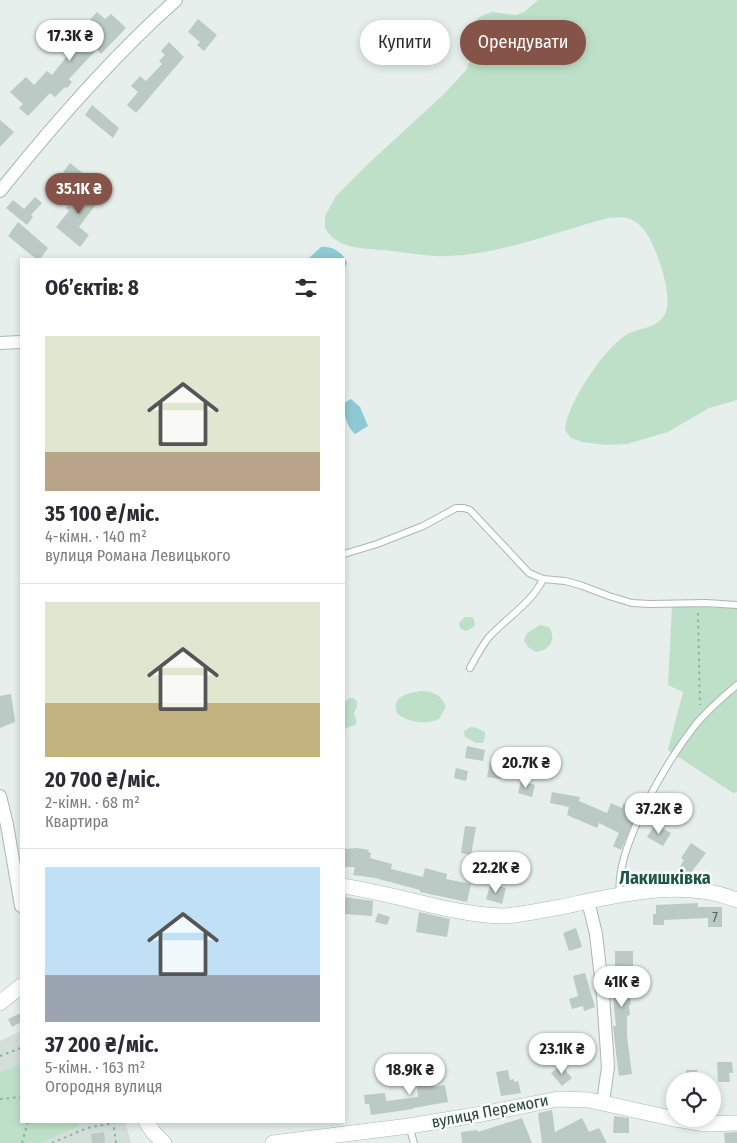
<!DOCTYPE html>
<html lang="uk">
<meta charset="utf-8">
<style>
:root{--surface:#fff;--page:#f7f7f7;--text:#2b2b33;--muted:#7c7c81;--line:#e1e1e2;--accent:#855347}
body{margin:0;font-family:"Fira Sans Condensed",sans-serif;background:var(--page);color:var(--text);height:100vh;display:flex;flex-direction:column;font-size:19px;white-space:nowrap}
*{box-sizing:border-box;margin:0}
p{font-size:16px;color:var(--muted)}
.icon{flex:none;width:28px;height:28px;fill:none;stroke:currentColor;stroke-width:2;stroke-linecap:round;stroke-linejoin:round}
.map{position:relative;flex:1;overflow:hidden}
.drawer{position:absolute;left:20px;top:258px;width:325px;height:865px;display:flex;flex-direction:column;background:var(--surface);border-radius:0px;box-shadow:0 2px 8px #0003}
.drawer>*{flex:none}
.top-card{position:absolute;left:360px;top:20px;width:301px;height:45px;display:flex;gap:10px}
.tools{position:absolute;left:666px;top:1072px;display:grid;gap:10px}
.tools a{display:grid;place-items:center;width:55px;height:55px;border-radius:50%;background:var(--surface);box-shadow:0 2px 8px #0003;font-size:25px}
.price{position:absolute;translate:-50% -42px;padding:0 11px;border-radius:18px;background:#fff;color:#222;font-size:16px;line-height:32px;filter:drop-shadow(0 1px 2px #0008)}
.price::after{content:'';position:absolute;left:50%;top:30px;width:15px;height:11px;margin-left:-8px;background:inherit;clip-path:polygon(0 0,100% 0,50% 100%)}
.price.on{background:var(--accent);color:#fff}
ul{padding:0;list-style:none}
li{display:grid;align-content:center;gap:10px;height:265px;padding:0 25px}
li+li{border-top:1px solid var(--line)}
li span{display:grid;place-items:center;height:155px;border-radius:0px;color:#555}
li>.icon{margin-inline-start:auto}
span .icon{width:90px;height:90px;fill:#fffc;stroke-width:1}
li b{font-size:21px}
h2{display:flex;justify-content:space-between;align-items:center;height:60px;padding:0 25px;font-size:21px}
.pill{padding:0 18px;border-radius:22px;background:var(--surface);box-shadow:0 2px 8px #0003;font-size:18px;line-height:45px}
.pill.on{background:var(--accent);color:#fff}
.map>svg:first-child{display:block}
</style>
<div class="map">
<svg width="737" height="1143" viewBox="0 0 737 1143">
<rect width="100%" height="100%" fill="#e6efeb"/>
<!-- built -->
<path fill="#d4dfda" d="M21,1031v90h104l6,22h-131v-102z"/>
<!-- green -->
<path fill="#bfe0c8" d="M538,0h199v400l-28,8 -41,24 -41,12 -21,1 -24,-3 -11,-4 -6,-8c2,-27 39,-81 61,-95 13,-8 30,-5 39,-21 9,-16 -8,-65 -18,-80 -3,-5 -8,-10 -13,-13 -8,-5 -17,-4 -26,-3 -53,14 -105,36 -160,38 -22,1 -44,-4 -65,-6 -22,-2 -46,-1 -58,-22v-12l11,-20 31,-31 77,-71 23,-25 4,-13 -1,-24 6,-12 5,-4 11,-4 24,3 8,-3z
M672,606l65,2v184l-4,1 -65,-43 15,-58 -15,-7z
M465,617h8l2,7 -1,3 -8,4 -6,-3 -1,-5z
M540,625l9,2c8,12 1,23 -13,25l-8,-5 -4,-7 3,-7z
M421,691c12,0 21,4 25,16l-7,12c-12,6 -32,4 -42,-6 -6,-17 11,-20 24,-22z
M349,698h4l4,3v5l-3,7 3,9 -2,3 -11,4v-26z
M471,727l6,1 8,4v4l-2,7h-7l-11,-6 -1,-6z
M21,1064v57h56l2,5 -39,17h-40v-70z"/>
<!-- water -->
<path fill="#8ec9d4" d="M321,247c10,-2 23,6 26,16l-3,7v-11h-36z
M351,399l9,8 8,19 -13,8c-8,-7 -12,-21 -11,-31z"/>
<!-- building -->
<path fill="#bbcac4" d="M97,12l8,7 6,-5 15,14 -25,26 -4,-5 -28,30 3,3 -5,6 -2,-1 -10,10 -5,-4 -22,23 -9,-8 4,-4 -13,-12 16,-15 8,8 13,-14 5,4 19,-24 -3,-3 5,-5 -3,-2z
M198,19l19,16 -13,16 -7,-6 3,-3 -12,-10z
M169,42l15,15 -48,56 -9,-8 11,-13 -7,-6 9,-10 6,5 16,-17 -3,-3 6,-6 -4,-4z
M92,105l27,23 -6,10 -28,-23z
M0,120l14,12 -14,15z
M70,163l15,12 -7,9 -15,-12z
M85,184l17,12 -23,31 10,8 -9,12 -24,-20 13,-16 -3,-3z
M35,197l7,6 -11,12 2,2 -6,8 -21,-17 7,-8 11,9z
M18,222l30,26 -8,11h-4l-28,-23z
M11,694l4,28 -15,6v-32z
M467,746l18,4 -2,11 -18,-3z
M490,762l14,2 -3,15 -14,-2z
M456,768l12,3 -2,10 -12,-3z
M521,781l14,4 -3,12 -14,-4z
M552,792l28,5 -1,4 28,12 4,-10 11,5 2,-5 8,3 7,-13 6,3 -24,54 -8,-4 6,-13 -20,-10 -2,5 -30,-13 2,-8 -19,-4z
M655,824l16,9 -8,13 -16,-9z
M465,826l11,1 -5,28 -10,-2z
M691,843l15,10 -19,25 -10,-7 7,-11 -3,-2z
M357,848l12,2 -1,2 3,1 -1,5 22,6 -1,5 32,8 2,-9 22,6 -1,5 25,5 -4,18 -47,-10v-2l-45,-12 -22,-3 2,-8h-11v-18z
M491,883l15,5 -4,16 -16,-5z
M344,897l29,4 -1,15 -28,-2z
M698,903v4h24v20h-14v-9l-44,2v5h-11v-11h3v-9z
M419,912l31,7 -3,18 -31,-5z
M378,913l12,4 -3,8 -12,-3z
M576,928l6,19 -13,4 -6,-18z
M615,951h18v34h-4l2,20h-2l1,10 -3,1v20l5,38 -13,2 -4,-31 -2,-19h3l-4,-40 -2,1 -1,-10 6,-1z
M585,973l10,34 -11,4 -1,-5 -11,3 -3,-10 9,-3 -5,-20z
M21,1013v9l-9,5 -4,-8z
M717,1062h15l1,11h-4l1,9h-12z
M561,1065l11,13 -10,8 -11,-13z
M432,1068l2,19 11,-2 3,17 -35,6v1l-42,6 -2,-11h-4l-1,-9 21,-2 1,8 32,-4 -3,-28z
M508,1070l2,10 4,-1v3l4,-1 3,12 -20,3 -5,-24z
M686,1070h11l1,11h-11z
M552,1110l3,22 27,-14 7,14 10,-4 8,15h-65l-4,-30z
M614,1116l15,2v15h-16z
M522,1118l10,25h-70l-1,-11 17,-2v2z
M104,1132l1,11h-13l-1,-9z
M737,1132v11h-12l-1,-10z"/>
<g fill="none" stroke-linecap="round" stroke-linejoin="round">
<defs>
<path id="lane" d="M344,554l33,-10 46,-18 33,-18h8l6,2 59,63 14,6 22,2 15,4 29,11 23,7 18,1 56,-1 31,2
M470,668c6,-11 11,-21 19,-31 16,-18 44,-35 54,-58
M620,894c-6,-44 46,-131 73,-166 12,-16 29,-30 44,-43
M409,1126l5,17"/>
<path id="street" d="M0,191c53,-66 113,-135 176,-191
M0,343l21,-1
M0,796l7,29 14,81
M588,901l8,33 7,62 5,71 -5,35"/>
<path id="secondary" d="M344,886c27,5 54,11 82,18 25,6 52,12 78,12 19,-1 38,-6 57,-9 56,-12 121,-29 176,-7
M0,1003l21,-17
M675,1119l31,5 31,-1
M146,1121l7,11 11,11
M273,1143l136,-17 73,-12 76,-15 31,1 86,19"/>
</defs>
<!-- lane casing -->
<use href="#lane" stroke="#a8b8b2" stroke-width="8"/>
<!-- street casing -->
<use href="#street" stroke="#a8b8b2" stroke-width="14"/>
<!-- secondary casing -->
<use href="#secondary" stroke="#a4bbb3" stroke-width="16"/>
<!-- path -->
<path stroke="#86b3a5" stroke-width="2" stroke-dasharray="2.5 4" stroke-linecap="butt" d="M698,613l2,92
M0,1056l21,-8
M0,1099l21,-2
M113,1121l3,22
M22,1143l6,-22
M52,1143l35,-15 26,-5"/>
<!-- lane -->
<use href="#lane" stroke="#fff" stroke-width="6"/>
<!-- street -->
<use href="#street" stroke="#fff" stroke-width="12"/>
<!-- secondary -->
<use href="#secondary" stroke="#fff" stroke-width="15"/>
</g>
<g text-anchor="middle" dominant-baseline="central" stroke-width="5" stroke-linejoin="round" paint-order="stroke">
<!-- number labels -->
<g font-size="14" fill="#4a645c">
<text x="715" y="917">7</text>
</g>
<!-- street labels -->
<g font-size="16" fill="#24423a" stroke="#f7fbf9">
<text transform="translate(490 1111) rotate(-11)">вулиця Перемоги</text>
</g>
<!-- neighbourhood labels -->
<g font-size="18" font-weight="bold" fill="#1f5548" stroke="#f7fbf9">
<text x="665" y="878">Лакишківка</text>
</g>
</g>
</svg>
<div class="tools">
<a><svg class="icon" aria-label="locate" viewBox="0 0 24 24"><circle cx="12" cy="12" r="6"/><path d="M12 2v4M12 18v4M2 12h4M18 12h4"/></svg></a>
</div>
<b class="price" style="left:70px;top:62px">17.3K ₴</b>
<b class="price on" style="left:79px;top:215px">35.1K ₴</b>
<b class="price" style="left:526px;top:789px">20.7K ₴</b>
<b class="price" style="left:659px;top:835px">37.2K ₴</b>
<b class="price" style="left:496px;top:894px">22.2K ₴</b>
<b class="price" style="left:622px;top:1008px">41K ₴</b>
<b class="price" style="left:562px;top:1075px">23.1K ₴</b>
<b class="price" style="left:410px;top:1096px">18.9K ₴</b>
<div class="top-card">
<a class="pill">Купити</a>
<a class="pill on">Орендувати</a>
</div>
<section class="drawer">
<h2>Об’єктів: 8<svg class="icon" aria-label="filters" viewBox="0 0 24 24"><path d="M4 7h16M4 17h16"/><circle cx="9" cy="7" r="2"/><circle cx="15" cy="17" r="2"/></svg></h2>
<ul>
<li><span style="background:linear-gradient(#dfe7d0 75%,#b9a48a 0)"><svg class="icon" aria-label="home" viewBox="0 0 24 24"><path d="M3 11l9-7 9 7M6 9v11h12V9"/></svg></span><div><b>35 100 ₴/міс.</b><p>4-кімн. · 140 m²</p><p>вулиця Романа Левицького</p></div></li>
<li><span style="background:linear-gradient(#dfe7d0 65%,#c2b280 0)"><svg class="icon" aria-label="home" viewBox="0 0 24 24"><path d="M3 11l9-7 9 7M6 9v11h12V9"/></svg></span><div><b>20 700 ₴/міс.</b><p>2-кімн. · 68 m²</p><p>Квартира</p></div></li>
<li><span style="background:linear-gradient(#bfe0f5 70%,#9aa5b1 0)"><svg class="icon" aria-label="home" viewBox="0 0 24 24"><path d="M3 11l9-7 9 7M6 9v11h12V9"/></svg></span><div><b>37 200 ₴/міс.</b><p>5-кімн. · 163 m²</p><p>Огородня вулиця</p></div></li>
</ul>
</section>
</div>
